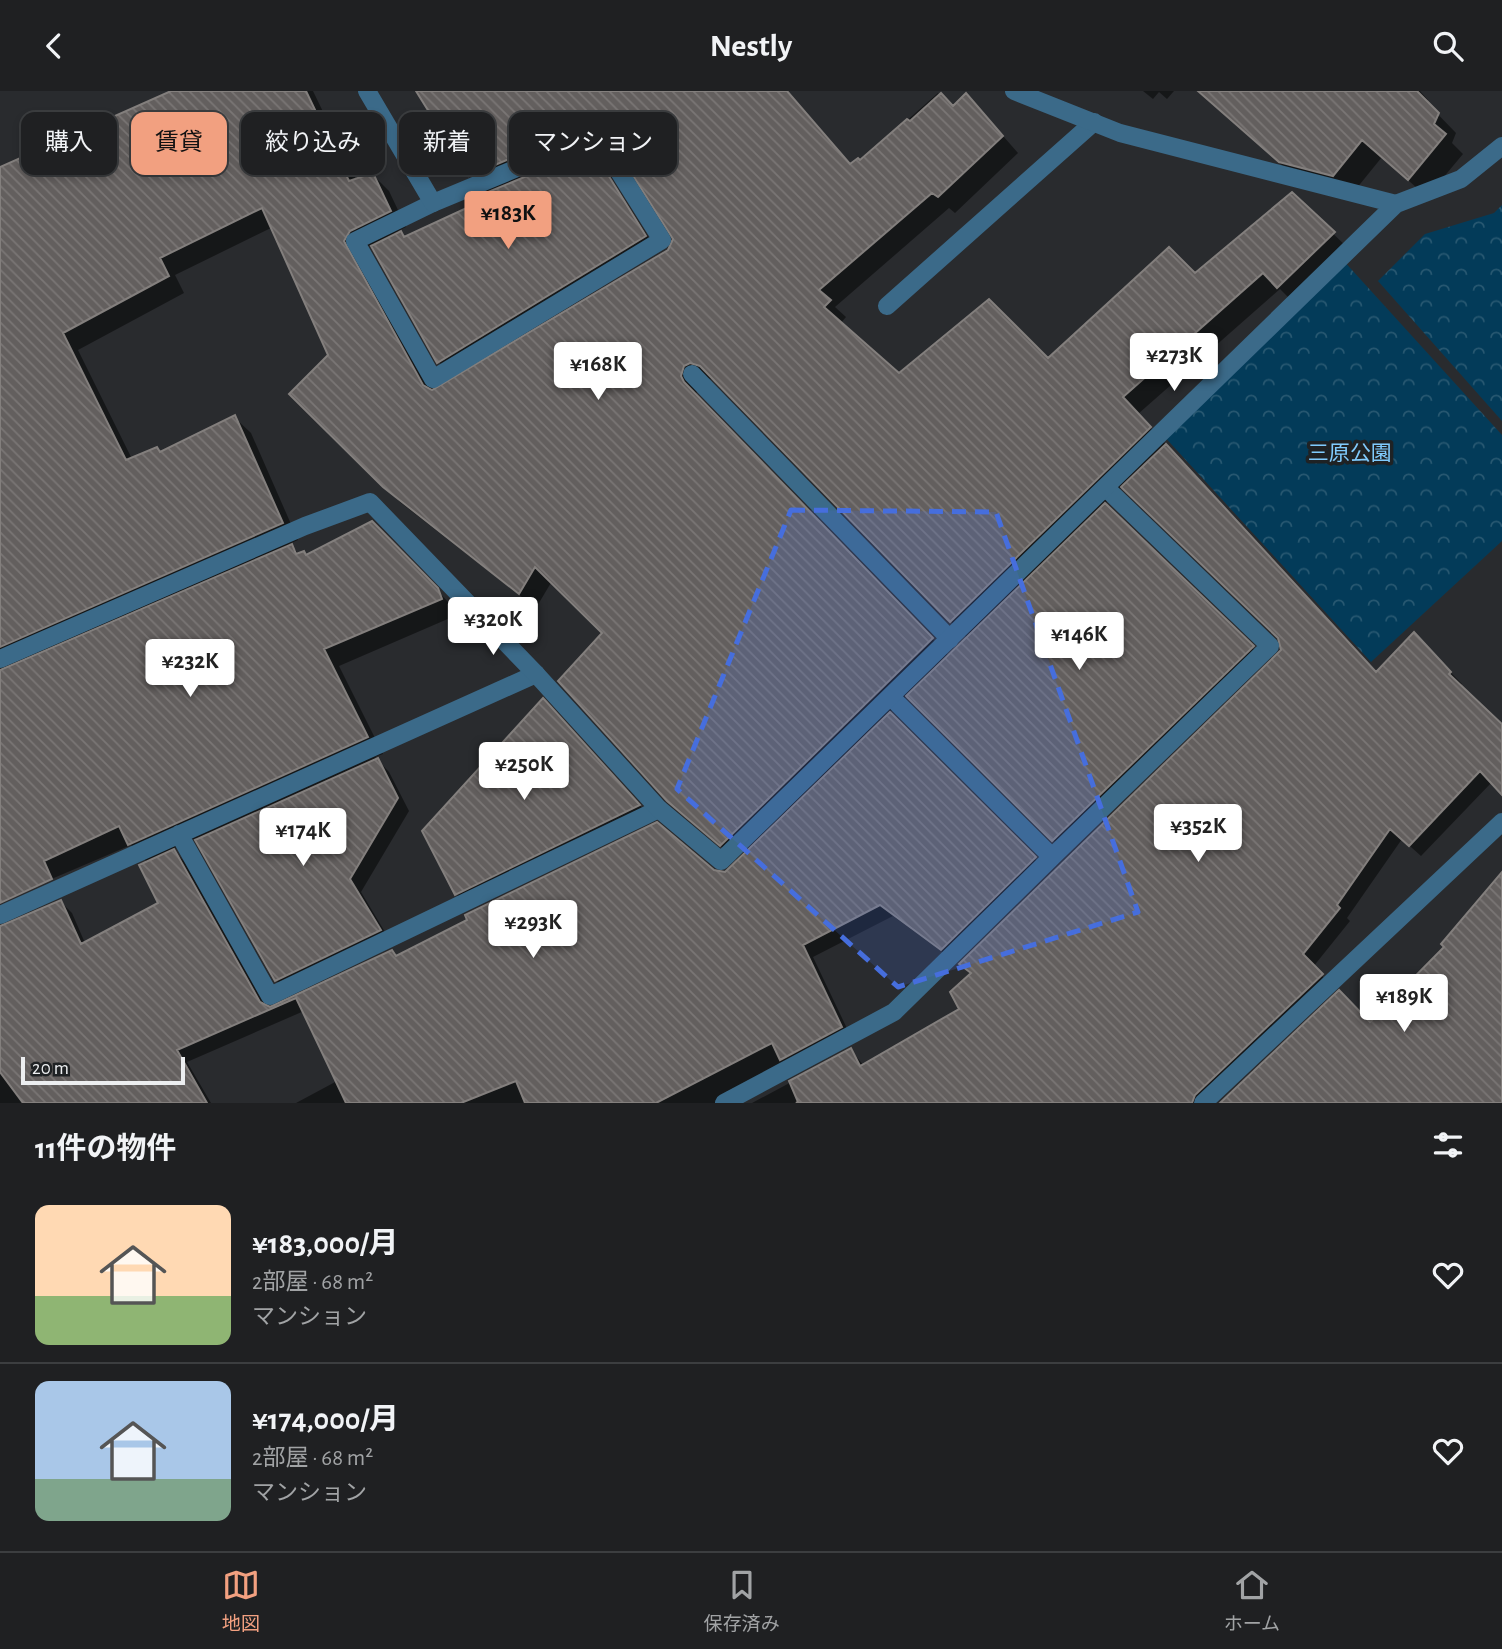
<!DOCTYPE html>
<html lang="ja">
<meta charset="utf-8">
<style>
:root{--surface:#1f2022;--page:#27282a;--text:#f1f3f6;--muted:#a1a3a5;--line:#3c3e40;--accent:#f2a080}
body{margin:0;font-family:"Alegreya Sans","Noto Sans JP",sans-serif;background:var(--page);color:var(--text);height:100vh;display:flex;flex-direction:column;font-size:26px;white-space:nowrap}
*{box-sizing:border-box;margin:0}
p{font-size:23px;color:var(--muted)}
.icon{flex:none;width:38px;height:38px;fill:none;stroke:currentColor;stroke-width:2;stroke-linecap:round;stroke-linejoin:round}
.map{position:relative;height:1012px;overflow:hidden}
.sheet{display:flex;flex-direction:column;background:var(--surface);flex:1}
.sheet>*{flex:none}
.top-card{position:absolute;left:21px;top:21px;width:700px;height:63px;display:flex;gap:14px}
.scale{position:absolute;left:21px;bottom:18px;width:164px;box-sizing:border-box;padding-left:7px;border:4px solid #eceef0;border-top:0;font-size:19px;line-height:24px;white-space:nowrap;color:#eceef0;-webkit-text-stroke:5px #1f2224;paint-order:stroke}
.price{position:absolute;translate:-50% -60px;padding:0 16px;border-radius:7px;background:#fff;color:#222;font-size:23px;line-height:46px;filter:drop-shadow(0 2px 4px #0008)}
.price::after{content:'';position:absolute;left:50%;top:42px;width:21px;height:16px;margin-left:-10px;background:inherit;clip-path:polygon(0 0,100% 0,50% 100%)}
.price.selected{background:var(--accent);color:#111}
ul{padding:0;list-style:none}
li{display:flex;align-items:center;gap:21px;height:175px;padding:0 35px}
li+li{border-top:2px solid var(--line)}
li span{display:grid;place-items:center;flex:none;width:196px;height:140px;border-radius:14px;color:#555}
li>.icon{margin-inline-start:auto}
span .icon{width:84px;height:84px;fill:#fffc;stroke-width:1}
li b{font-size:30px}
h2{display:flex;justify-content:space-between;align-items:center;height:84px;padding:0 35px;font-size:30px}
.pill{padding:0 24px;border-radius:14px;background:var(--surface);box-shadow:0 4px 10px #0003,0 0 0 2px var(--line);font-size:24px;line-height:63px}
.pill.selected{background:var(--accent);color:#111}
header{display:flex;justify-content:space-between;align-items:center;height:91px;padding:0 35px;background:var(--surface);font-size:32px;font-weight:600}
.tab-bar{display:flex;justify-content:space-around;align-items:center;height:98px;border-top:2px solid var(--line);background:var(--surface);font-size:19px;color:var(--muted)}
.tab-bar a{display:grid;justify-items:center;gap:4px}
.tab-bar .selected{color:var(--accent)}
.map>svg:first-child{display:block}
</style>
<header><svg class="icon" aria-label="back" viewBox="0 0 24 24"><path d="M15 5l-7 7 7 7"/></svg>Nestly<svg class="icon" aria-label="search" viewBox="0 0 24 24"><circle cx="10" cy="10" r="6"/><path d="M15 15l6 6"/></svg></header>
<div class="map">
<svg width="1502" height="1012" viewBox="0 0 1502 1012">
<defs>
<pattern id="forest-crowns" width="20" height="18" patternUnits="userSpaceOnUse" patternTransform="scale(1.75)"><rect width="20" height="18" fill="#033b59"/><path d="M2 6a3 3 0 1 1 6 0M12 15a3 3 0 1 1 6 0" fill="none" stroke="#285871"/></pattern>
<pattern id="building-back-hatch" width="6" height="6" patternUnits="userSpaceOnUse" patternTransform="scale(1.75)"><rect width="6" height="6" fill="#635f5e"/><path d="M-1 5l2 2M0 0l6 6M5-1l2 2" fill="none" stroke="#7a7675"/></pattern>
</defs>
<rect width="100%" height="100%" fill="#292b2e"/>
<!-- forest -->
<path fill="url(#forest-crowns)" d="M1502,114v216l-124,-140 47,-47 69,-21z
M1342,168l160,176v106l-131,121 -210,-229z"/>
<!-- shadow -->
<path fill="#0007" fill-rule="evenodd" d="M175,0h138l43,89 17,-5 16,16 17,36 -8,4 8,8 185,-88 9,9 54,86 -206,125 -9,-9 -67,-118 -6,3 -7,12 75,132 239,-144v-14l-60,-93 -126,51 -17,-16 -52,-84h369l64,75 9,-4 78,-69 16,15 28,4 36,41 -63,60 -6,-5 -114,99 11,10 -6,7 59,51 149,-15 147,-84 97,-82 58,56 -56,53 -14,-14 -142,125 238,261 38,-40 48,49 -2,2 42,41v58l-10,-3 -71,74 -19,-17 -55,79 3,3 -37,46 20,20 -123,116h-458l99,-53 13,16 97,-56 11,-36 -10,-10 321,-314 -3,-13 -157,-151 -19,18 159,154 -199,193 -156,-156 -19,18 157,157 -93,90 -60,-44 -80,41 39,82 -120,64h-436l41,-22 -33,-70 -117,51 24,41h-211v-166l61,-35 11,11 13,30 75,-39 -12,-41 -17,-18 -131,56v-732zM273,136l57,128 -39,39 110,109 135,105 16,-27 52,52 64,167 70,61 -13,13 -12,-3 -315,87 -6,-6 -117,56h-8l-81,-145 -14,-14 24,-11 80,142 12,12 103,-50 -30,-50 48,-81 -20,-39 -14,-15 8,-3 -44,-88 118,-51 -4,-8 -81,-84 -65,33 -8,-2 -10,-10 9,-4 -47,-107 -17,-16 -73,36 -29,6 -54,-109 106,-57 -9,-18zM707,287l11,3 250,258 -18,18 -250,-257 -4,-6 4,-11z
M1143,0h31l-7,8 -8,-7 -6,7z
M1198,0h222l8,9 -2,2 30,31 -4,10 11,11 -36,43 -45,-40 -30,37 -53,-14z
M557,624l96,105 -182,88 -15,-14z"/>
<!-- building -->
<path fill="url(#building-back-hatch)" stroke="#837f7d" stroke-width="2" d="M171,0h135l43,90 24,-8 18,38 -41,20 -6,10 79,144 9,5 236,-140 5,-11 -72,-114 -9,-1 -123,52 -53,-85h371l63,73 8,-6 2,2 47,-41 3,2 31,-28 12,13 13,-13 37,43 -65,61 -6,-4 -113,97 12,10 -7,7 75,66 90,-74 59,59 121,-111 26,26 97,-81 43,40 -58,56 -14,-15 -140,124 28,30 -201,195 -250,-256 -10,-3 -6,3 -3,10 3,6 249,256 -213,208 -53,-45 -109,-120 44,-48 -67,-66 -16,27 -136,-107 -94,-93 39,-39 -66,-147 -102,50 9,18 -106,57 63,127 31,-13 3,5 75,-37 48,108 -283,124v-480z
M1198,0h219l22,22 -5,11 12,10 -38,46 -46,-40 -29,36 -54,-14z
M592,58l54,87 -209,127 -66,-117 30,-15 3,6 80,-37 -3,-5z
M1166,353l210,228 38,-40 37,40 -2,2 53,50v71l-22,-24 -71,75 -19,-17 -53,76 3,3 -37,46 20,20 -128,121 -3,8h-396l2,-1 -9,-21 62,-33 9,18 99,-57 -9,-17 21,-19 -12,-9 322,-314 -3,-12 -157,-151z
M1105,412l149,143 -202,195 -146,-145z
M372,430l66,67 4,11 -118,50 44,88 -240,108 -9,-19 -75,35 8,18 -52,24v-233l292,-126 4,10 8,-3 2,4z
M543,607l97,107 -185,90 -33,-64z
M890,621l146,145 -95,93 -61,-45 -77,40 39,82 -62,33 -8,-17 -116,60h-131l-9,-22 -55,22h-115l-50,-105 -119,52 30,53h-184l-23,-31v-146l61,-26 20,44 77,-41 -19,-38 35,-16 86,153 10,5 122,-57 4,6 71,-36 -2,-5 192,-93 57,48 11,2z
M378,667l20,40 -48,81 31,51 -106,51 -80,-141z
M1502,781v231h-282l119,-113 31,32 74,-75 -3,-3z"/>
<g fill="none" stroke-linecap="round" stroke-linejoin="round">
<!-- service -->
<path stroke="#3b6a89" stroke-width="18" d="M596,44l66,105 -229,139 -78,-138 78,-38z
M887,215l207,-184
M692,283l258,265
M891,606l161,160 218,-211 -164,-158
M179,743l91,162 389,-187
M0,824l536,-241
M724,1012l170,-91 158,-155
M1203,1012l299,-281"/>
<!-- minor -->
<path stroke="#3b6a89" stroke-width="18" d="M367,0l66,112
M1014,0l106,42 276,71
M0,568l305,-133 65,-24 166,172 123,135 62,52 675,-657 65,-25 41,-33"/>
</g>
<!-- marked area -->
<path fill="#466edd" fill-opacity="0.2" stroke="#466edd" stroke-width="5" stroke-dasharray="14 9" stroke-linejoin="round" d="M791,419l205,2 142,400 -240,75 -221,-198z"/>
<g text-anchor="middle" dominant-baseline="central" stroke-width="7" stroke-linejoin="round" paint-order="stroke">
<!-- park labels -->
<g font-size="21" fill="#80cbfd" stroke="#1f2224">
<text x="1350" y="362">三原公園</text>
</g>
</g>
</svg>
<div class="scale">20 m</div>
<b class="price selected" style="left:508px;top:160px">¥183K</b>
<b class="price" style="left:1174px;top:302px">¥273K</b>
<b class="price" style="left:598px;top:311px">¥168K</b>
<b class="price" style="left:493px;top:566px">¥320K</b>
<b class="price" style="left:1079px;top:581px">¥146K</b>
<b class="price" style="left:190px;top:608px">¥232K</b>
<b class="price" style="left:524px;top:711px">¥250K</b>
<b class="price" style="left:1198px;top:773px">¥352K</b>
<b class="price" style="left:303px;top:777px">¥174K</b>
<b class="price" style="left:533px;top:869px">¥293K</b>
<b class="price" style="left:1404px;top:943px">¥189K</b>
<div class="top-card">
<a class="pill">購入</a>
<a class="pill selected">賃貸</a>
<a class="pill">絞り込み</a>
<a class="pill">新着</a>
<a class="pill">マンション</a>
</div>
</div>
<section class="sheet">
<h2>11件の物件<svg class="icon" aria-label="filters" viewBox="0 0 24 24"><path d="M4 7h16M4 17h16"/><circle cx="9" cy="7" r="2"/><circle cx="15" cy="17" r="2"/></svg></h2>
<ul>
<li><span style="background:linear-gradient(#ffd9b3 65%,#8fb573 0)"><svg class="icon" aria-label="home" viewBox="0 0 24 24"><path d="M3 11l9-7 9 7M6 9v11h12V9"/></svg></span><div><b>¥183,000/月</b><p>2部屋 · 68 m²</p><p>マンション</p></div><svg class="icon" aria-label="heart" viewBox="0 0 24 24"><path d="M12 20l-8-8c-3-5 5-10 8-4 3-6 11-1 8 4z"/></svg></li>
<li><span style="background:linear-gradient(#a9c7e8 70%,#7fa58c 0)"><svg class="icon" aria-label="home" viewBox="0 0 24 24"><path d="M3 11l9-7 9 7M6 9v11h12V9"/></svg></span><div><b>¥174,000/月</b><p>2部屋 · 68 m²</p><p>マンション</p></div><svg class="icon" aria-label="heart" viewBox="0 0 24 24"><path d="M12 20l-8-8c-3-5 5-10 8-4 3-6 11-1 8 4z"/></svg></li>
</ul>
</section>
<nav class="tab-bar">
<a class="selected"><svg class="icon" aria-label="map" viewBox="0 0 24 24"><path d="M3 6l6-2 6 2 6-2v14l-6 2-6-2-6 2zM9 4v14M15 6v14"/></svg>地図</a>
<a><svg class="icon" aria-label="saved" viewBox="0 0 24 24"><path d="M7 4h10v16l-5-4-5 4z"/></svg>保存済み</a>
<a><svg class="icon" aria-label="home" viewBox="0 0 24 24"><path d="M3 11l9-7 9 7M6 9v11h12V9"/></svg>ホーム</a>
</nav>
